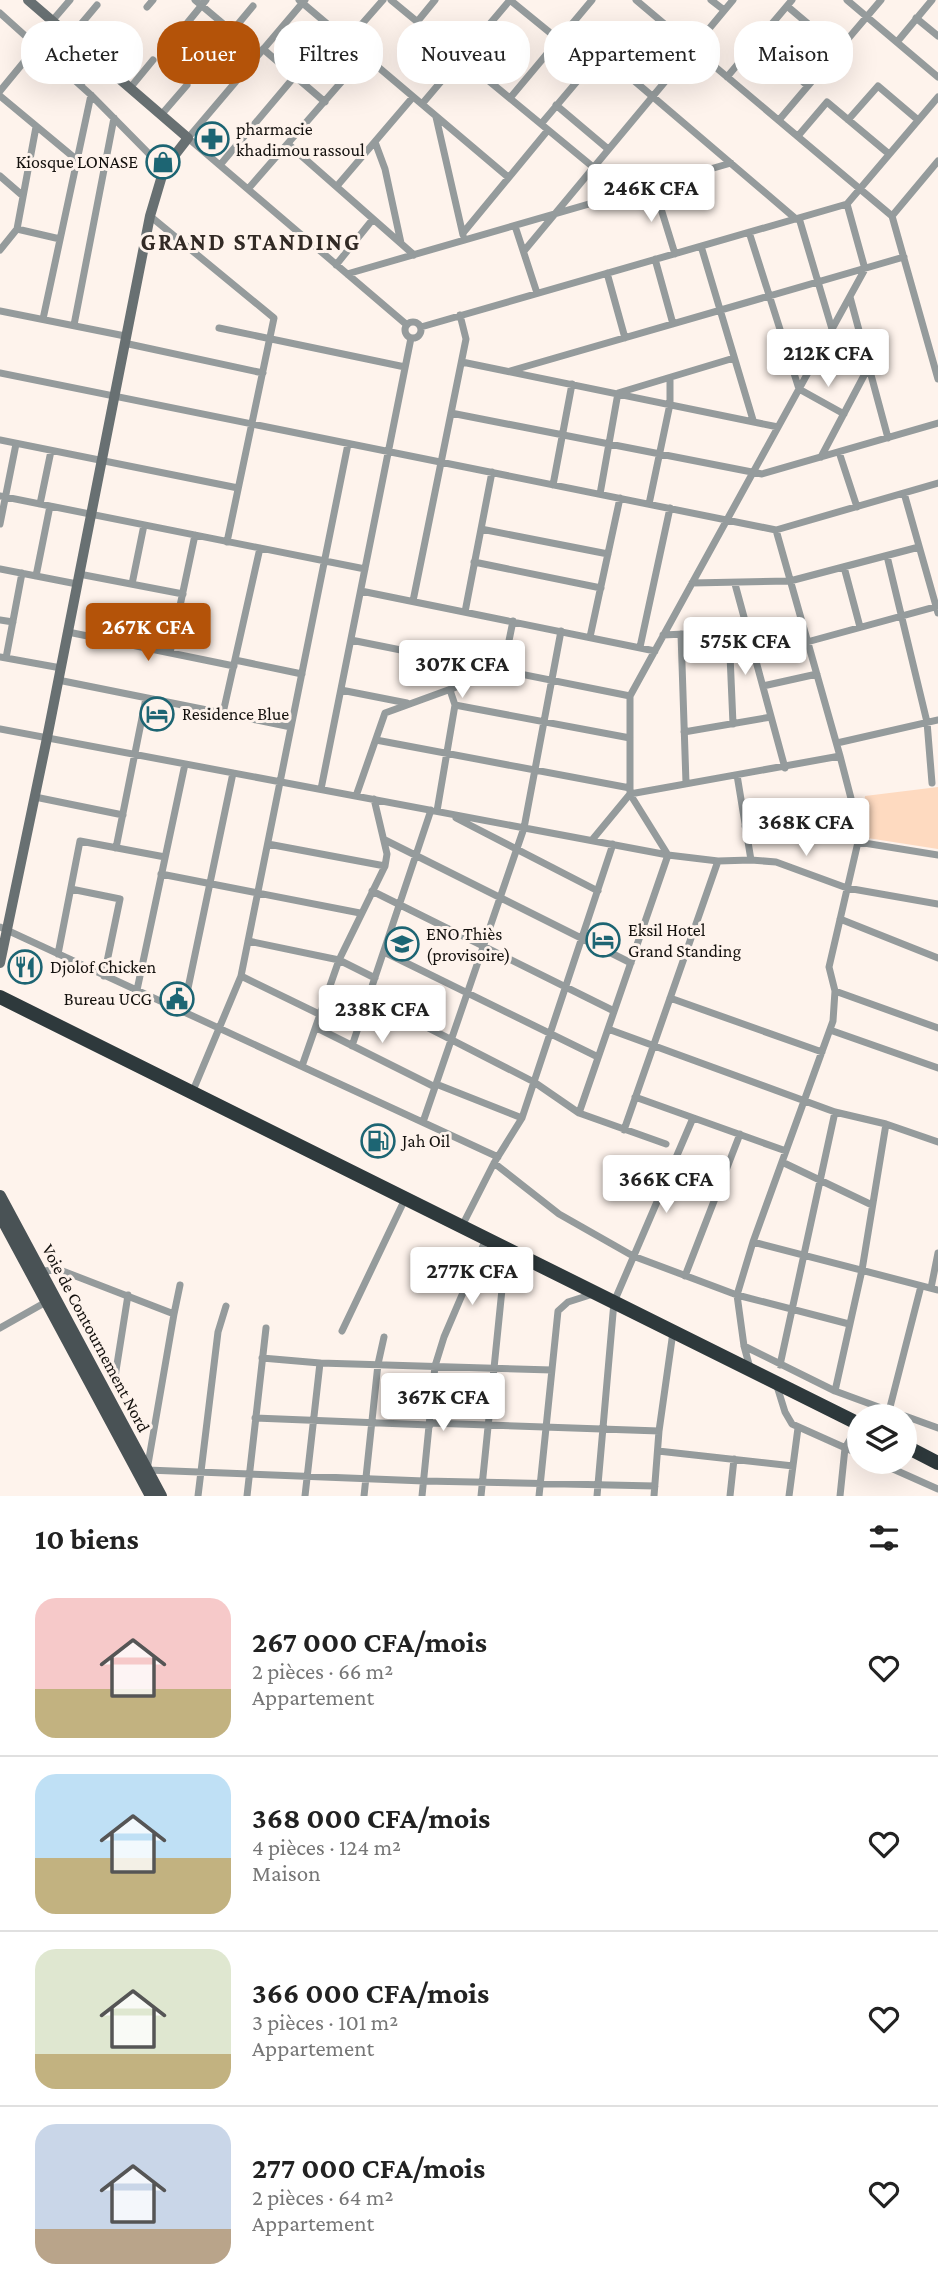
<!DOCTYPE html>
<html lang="fr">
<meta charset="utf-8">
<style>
:root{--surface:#fff;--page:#f6f6f6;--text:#222;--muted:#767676;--line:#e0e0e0;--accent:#b45309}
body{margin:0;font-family:"Crimson Pro",serif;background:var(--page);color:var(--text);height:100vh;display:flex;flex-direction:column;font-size:26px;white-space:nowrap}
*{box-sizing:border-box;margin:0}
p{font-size:23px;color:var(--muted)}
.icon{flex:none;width:38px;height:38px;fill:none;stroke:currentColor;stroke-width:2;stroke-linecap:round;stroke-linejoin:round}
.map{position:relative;height:1496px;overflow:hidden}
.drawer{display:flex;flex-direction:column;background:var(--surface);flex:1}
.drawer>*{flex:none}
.guide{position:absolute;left:21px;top:21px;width:896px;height:63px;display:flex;gap:14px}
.buttons{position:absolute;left:847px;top:1404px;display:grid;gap:14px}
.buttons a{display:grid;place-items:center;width:70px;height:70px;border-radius:50%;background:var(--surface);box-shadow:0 7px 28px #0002;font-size:35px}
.price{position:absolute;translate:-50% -60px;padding:0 16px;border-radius:7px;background:#fff;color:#222;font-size:23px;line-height:46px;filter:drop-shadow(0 2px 4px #0008)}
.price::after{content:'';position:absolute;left:50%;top:42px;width:21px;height:16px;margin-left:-10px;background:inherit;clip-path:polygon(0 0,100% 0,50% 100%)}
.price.active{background:var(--accent);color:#fff}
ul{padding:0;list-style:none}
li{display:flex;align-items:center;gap:21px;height:175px;padding:0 35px}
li+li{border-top:2px solid var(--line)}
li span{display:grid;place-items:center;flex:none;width:196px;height:140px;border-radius:21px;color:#555}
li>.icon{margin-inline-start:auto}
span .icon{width:84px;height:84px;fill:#fffc;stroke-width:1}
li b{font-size:30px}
h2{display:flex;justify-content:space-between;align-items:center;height:84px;padding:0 35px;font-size:30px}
.tag{padding:0 24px;border-radius:28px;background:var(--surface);box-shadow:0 7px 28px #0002;font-size:24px;line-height:63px}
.tag.active{background:var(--accent);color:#fff}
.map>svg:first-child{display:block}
</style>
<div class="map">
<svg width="938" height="1496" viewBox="0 0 938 1496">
<rect width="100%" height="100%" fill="#fef3ec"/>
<!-- green -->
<path fill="#fedac0" d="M938,787v62l-77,-12 4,-41z"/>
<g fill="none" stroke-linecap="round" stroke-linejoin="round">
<!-- street -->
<path stroke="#959b9c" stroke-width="7" d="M195,0l64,54
M299,0l209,177
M305,0l-117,138 219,187
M391,0l202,167
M510,0l49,40
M636,0l256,216 46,163
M711,0l13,10
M847,0l91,77
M787,6l52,44
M147,7l6,-7
M0,13l91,82 73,74
M916,18l22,18
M52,21l18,-21
M417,22l18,-22
M570,26l226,193
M179,33l27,-33
M71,36l26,-31
M347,41l36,-41
M897,42l35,-42
M263,49l62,53
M209,59l44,-53
M727,77l65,-77
M80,85l46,-53
M808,86l-30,-26 31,-35
M130,88l23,-28
M0,91l37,-45
M0,96l77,64
M510,98l82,-98
M422,104l88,-104
M556,105l52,44
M161,115l26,-30
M436,117l27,118
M779,120l102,-120
M848,120l30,-34 40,34
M541,124l60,-71
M798,136l29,-34 62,52
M375,142l10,27 16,74
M288,144l126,111
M220,165l75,-89
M0,176l23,20
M337,186l76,-89
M654,186l21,68
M248,189l116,-133
M150,216l124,102 -47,224
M892,216l46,-55
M799,218l33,111
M515,226l22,67
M17,229l43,10
M749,232l50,157 45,25
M463,233l85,-103
M701,246l52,174
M0,250l17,-21 19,-102
M524,251l209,-251
M655,259l18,65
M336,265l37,-46
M607,273l18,65
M347,274l384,-111
M850,297l38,141
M0,311l125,25
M43,319l48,-224
M405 330a8 8 0 1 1 16 0a8 8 0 1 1-16 0Z
M74,325l40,-207
M421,327l426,-123 91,-107
M219,328l186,39
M124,343l139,30
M462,362l316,65
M510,371l394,-114
M0,373l776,157 162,-47
M451,413l311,61 176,-51
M0,440l238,48
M839,452l18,55
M821,457l48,-91
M553,485l19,-101
M904,493l34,120
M600,494l18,-101 116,-35
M0,496l365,73
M40,504l11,-53
M649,504l21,-100v-26
M0,524l16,-80
M481,529l127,25
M887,556l40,166 5,61
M474,562l127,26
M844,567l16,60
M0,569l77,15
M79,574l104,20
M36,576l14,-70
M692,583l98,-2 129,-34
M132,584l12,-59
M735,584l50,184
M361,591l294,60
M413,601l53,-262 -6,-24
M465,612l27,-140
M0,620l13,2
M68,632l166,34
M729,632l4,92
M681,634l5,149
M663,635l85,-4
M590,637l30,-139
M351,640l279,56
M807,642l131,-36
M640,647l30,-139
M170,653l25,-118
M0,657l61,11
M6,658l16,-85
M235,660l67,14
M58,680l233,47
M763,686l54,-12
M341,690l66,13
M455,705l175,33
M223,713l37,-165
M0,729l668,126 50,6 33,-1 25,2 71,26 91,16
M684,732l87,-15
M376,740l254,48
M837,743l101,-23
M737,775l14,85
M321,789l90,-451
M356,796l29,-83 118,-43 10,-49
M35,797l88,18
M437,811l18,-106 -5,-15
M456,818l142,73
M745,826l108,-20
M385,840l246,123
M592,840l38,-46 210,-38
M858,842l80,13
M268,844l117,22
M116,848l30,-150
M668,855l-38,-61v-98l235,-427 -18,-65
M161,874l199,39
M71,889l49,10 -16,77
M372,891l242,120
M840,919l98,39
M0,927l498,230
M248,941l91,19 36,18
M384,952l214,105
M58,954l22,-113 85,16
M241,976l80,39
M137,990l48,-226
M835,991l103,37
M368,997l166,85 45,31 87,31
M670,998l152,54
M183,1012l50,-239
M317,1028l118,59
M608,1029l227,83 51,12 52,18
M830,1030l108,38
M352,1046l79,-236
M302,1066l37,-106 46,-94 2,-12 -13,-55
M436,1084l86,34
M192,1093l49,-117 107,-532
M635,1097l151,54
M579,1113l89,-258
M423,1122l101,-294 37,-197
M624,1130l94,-269
M782,1162l90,43
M494,1163l65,51 74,42 104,39 112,29
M462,1226l32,-63 28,-45 91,-274
M753,1242l185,48
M40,1271l20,-1 114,44 -27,156
M685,1276l55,-142
M931,1288l7,-35
M174,1314l6,-29
M0,1328l46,-26
M342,1331l63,-132
M744,1346l91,45 68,25
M262,1358l58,5 232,7
M780,1365l55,-253
M750,1368l-6,-22 -7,-51 16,-53 80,-221 2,-30 -6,-24 29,-125 -5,-36 -13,-50 -64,-226
M115,1377l13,-82
M776,1383l9,29 7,12 67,30
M835,1391l27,-121 24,-146
M889,1411l32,-125
M905,1416l33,12
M255,1418l175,7
M430,1423l229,8
M658,1451l135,15
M875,1461l63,28
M147,1470l277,11 231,5
M198,1496l20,-164 8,-26
M247,1496l19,-168
M305,1496l15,-133
M364,1496l14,-132 6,-27
M422,1496l13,-130 9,-29 42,-98
M481,1496l25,-246
M539,1496l19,-185 10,-9 25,-8
M597,1496l17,-194 79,-184
M654,1496l5,-65 14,-99
M730,1496l4,-37
M789,1496l9,-68
M840,1496l5,-48 14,-24"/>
<!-- secondary -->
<path stroke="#687072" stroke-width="10" d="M0,963l47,-225 103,-522 14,-47 24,-31 -160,-138"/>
<!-- primary -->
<path stroke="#495255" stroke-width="12" d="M0,1196l161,300
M0,1215l151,281"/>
<!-- highway -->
<path stroke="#2e393c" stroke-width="14" d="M0,997l859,427
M905,1446l33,17"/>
</g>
<!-- icons -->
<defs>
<symbol id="pharmacy-ring" viewBox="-11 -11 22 22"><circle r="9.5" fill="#fef3ec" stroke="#1d6573" stroke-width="1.5"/><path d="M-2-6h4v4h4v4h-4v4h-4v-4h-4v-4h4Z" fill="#1d6573"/></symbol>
<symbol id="shop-ring" viewBox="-11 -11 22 22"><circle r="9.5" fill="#fef3ec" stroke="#1d6573" stroke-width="1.5"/><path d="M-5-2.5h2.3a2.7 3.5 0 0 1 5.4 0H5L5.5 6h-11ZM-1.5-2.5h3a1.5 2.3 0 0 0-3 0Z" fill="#1d6573"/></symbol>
<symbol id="hotel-ring" viewBox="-11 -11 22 22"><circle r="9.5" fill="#fef3ec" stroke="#1d6573" stroke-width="1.5"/><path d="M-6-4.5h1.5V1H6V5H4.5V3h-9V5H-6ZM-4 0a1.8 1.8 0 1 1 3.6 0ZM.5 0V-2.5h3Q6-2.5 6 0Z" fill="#1d6573"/></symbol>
<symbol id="university-ring" viewBox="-11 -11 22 22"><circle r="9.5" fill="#fef3ec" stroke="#1d6573" stroke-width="1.5"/><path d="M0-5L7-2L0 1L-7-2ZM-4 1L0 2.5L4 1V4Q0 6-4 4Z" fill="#1d6573"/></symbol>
<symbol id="restaurant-ring" viewBox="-11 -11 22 22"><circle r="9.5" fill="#fef3ec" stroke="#1d6573" stroke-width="1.5"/><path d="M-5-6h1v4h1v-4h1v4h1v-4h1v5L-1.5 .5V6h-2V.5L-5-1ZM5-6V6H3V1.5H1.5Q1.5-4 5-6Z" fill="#1d6573"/></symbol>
<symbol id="civic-ring" viewBox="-11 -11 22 22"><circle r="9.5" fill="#fef3ec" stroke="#1d6573" stroke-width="1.5"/><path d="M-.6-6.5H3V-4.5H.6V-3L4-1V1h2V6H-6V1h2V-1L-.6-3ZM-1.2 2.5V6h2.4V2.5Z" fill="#1d6573"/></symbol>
<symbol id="fuel-ring" viewBox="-11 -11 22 22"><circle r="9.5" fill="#fef3ec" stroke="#1d6573" stroke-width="1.5"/><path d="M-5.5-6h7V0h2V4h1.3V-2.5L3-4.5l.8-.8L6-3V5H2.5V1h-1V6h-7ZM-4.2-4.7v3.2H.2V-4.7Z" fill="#1d6573"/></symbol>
</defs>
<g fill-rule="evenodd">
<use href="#pharmacy-ring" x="193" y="120" width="38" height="38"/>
<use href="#shop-ring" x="144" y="143" width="38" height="38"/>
<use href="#hotel-ring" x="138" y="695" width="38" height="38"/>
<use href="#hotel-ring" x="584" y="921" width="38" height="38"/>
<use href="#university-ring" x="383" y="925" width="38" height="38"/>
<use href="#restaurant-ring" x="6" y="948" width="38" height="38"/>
<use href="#civic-ring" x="158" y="980" width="38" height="38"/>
<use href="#fuel-ring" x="359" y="1122" width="38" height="38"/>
</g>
<g text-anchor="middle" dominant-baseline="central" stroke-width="6" stroke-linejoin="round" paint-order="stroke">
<!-- poi labels -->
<g font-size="18" fill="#14110e" stroke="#fef3ec" text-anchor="start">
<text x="236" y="129">pharmacie<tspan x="236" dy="21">khadimou rassoul</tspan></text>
<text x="138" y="162" text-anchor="end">Kiosque LONASE</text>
<text x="182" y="714">Residence Blue</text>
<text x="628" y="930">Eksil Hotel<tspan x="628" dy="21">Grand Standing</tspan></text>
<text x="426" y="934">ENO Thiès<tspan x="426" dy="21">(provisoire)</tspan></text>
<text x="50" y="967">Djolof Chicken</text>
<text x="152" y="999" text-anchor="end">Bureau UCG</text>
<text x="402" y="1141">Jah Oil</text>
</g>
<!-- street labels -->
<g font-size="18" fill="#14110e" stroke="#fef3ec">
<text transform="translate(96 1338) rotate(62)">Voie de Contournement Nord</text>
</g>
<!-- district labels -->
<g font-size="24" font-weight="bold" letter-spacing="2" fill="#322a25" stroke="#fef3ec">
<text x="251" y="241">GRAND STANDING</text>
</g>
</g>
</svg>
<div class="buttons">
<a><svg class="icon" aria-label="layers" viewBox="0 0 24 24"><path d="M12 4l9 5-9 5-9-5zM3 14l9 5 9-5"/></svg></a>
</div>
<b class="price" style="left:651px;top:224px">246K CFA</b>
<b class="price" style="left:828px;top:389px">212K CFA</b>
<b class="price active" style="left:148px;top:663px">267K CFA</b>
<b class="price" style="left:745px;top:677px">575K CFA</b>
<b class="price" style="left:462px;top:700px">307K CFA</b>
<b class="price" style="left:806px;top:858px">368K CFA</b>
<b class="price" style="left:382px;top:1045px">238K CFA</b>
<b class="price" style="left:666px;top:1215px">366K CFA</b>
<b class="price" style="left:472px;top:1307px">277K CFA</b>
<b class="price" style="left:443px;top:1433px">367K CFA</b>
<div class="guide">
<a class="tag">Acheter</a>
<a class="tag active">Louer</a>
<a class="tag">Filtres</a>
<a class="tag">Nouveau</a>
<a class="tag">Appartement</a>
<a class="tag">Maison</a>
</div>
</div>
<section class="drawer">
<h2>10 biens<svg class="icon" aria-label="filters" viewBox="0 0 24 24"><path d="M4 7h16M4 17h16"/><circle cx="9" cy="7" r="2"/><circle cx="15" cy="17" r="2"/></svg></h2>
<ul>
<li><span style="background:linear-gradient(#f6c9c9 65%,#c2b280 0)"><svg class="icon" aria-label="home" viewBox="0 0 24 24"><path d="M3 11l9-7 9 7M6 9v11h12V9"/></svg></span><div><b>267 000 CFA/mois</b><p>2 pièces · 66 m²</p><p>Appartement</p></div><svg class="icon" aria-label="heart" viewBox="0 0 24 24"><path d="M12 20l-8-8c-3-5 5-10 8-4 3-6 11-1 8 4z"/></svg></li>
<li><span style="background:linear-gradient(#bfe0f5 60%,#c2b280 0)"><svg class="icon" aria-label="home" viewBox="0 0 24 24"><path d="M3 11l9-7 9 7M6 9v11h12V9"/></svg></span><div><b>368 000 CFA/mois</b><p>4 pièces · 124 m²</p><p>Maison</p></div><svg class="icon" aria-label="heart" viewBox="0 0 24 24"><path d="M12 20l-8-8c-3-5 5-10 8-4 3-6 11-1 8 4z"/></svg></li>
<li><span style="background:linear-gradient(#dfe7d0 75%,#c2b280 0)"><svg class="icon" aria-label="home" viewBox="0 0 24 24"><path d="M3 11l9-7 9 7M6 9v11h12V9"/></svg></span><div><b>366 000 CFA/mois</b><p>3 pièces · 101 m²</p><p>Appartement</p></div><svg class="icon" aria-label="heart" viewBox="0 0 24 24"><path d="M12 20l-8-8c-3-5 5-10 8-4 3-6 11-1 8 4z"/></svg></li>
<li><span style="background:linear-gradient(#c9d6e8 75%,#b9a48a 0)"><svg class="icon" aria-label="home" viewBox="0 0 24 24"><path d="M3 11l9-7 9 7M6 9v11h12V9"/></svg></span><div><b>277 000 CFA/mois</b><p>2 pièces · 64 m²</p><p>Appartement</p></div><svg class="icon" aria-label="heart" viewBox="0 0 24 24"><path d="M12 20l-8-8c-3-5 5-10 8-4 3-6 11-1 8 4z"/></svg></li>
</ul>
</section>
